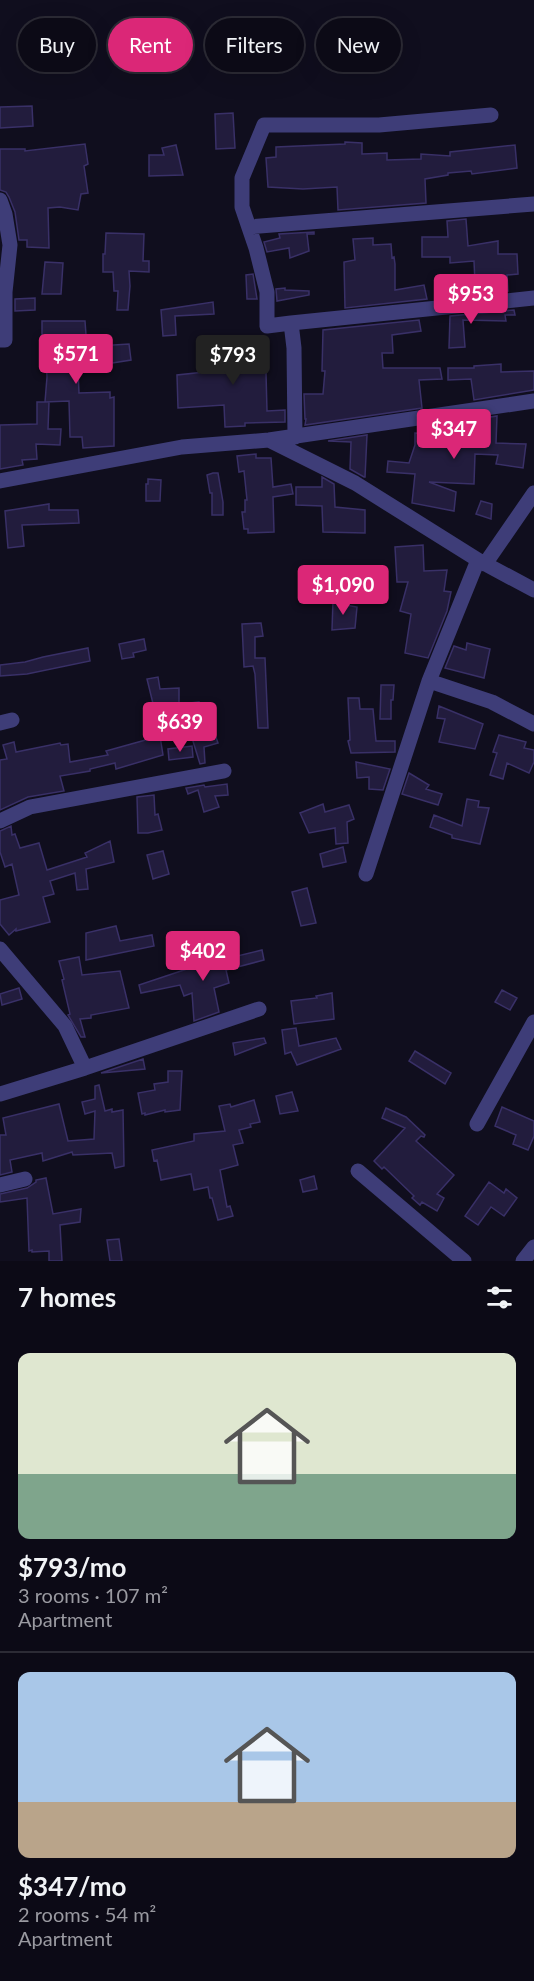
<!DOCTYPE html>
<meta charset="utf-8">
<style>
:root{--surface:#0c0a16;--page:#15131f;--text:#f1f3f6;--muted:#9a9aa1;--line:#2c2b35;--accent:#db2777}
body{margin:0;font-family:Lato,sans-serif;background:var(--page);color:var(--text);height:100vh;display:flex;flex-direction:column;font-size:22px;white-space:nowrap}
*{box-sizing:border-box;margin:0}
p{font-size:20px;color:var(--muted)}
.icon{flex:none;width:33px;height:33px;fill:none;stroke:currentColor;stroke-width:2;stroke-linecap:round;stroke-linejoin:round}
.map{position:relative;height:1261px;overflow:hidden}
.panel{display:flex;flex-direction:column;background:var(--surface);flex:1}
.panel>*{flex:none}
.top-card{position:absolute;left:18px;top:18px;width:498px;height:54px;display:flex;gap:12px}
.price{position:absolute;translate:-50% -51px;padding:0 14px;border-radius:6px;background:var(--accent);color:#fff;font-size:20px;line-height:39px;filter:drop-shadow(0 2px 3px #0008)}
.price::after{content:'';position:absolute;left:50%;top:36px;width:18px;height:14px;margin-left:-9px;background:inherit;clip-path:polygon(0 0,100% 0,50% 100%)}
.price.on{background:#222;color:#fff}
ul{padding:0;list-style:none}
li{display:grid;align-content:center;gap:12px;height:318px;padding:0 18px}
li+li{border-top:2px solid var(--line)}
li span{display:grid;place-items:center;height:186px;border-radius:12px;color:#555}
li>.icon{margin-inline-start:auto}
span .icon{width:108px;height:108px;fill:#fffc;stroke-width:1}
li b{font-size:26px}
h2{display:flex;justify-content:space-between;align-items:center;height:72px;padding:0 18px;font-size:26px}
.chip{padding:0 21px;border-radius:27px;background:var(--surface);box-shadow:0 6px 24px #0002,0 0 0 2px var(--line);font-size:21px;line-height:54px}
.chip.on{background:var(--accent);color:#fff}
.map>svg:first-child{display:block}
</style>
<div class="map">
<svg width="534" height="1261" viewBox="0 0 534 1261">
<rect width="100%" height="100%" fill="#100e1e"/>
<!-- building -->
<path fill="#221c3d" stroke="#393067" stroke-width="1.5" d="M32,106l1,20 -33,2v-21z
M233,113l2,35 -19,1 -1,-35z
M345,142l17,1v11l25,-1v7l34,-1v-5l29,2v-4l65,-7 2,23 -45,6 -1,-3 -23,2v2l-23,4 1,24 -88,7 -1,-23 -34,2 -35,-2 -2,-29 10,-1v-10l69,-3z
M85,144l3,20 -4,2 4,27 -7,1 -3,16 -18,-3 -12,1 1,40 -22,-1v-7h-8l-4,-28 -6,-15 -3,-5 -6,-2v-41h25v2z
M176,145l7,30 -34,1v-21h15l-2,-7z
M466,219l2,27 30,-5v13h19l1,20 -11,1 1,16 -58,6v-9l25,-5 -1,-22 -24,2v-6h-28v-20h26l-1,-16z
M314,232v2h-7l2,17 -19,7 -1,-10 -22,4 -3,-10 16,-4 -1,-4z
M106,233l38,1 -1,27h6v11l-20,-1 1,15 -2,24h-11l1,-19h-4l-1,-19h-10v-18h2z
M373,238v7l18,-1 1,14 2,-1 1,7v26l29,-5 3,14 -82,9 -1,-46 11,-2 -2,-21z
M45,262l18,1 -2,31h-19z
M253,274l4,25h-10l-1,-24z
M285,288v2l24,1v4l-32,6 -1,-12z
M35,298v12l-20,1v-12z
M213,302l1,12 -39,2 1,19 -13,1 -2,-26z
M514,310l1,5h-10l1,6 -43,-1 2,27 -16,1 1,-32z
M419,320l2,11 -29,4 1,18h-11l1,15h57l2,11 -23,1 3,28 -117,17 1,-6h-1l-1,-25h19l2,-23h-3l1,-41z
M42,321h43l2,28h-10l2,44 31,-1v6l4,-1v49l-31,2 -1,-11h-12l-1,-36 -24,1 2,-25 -2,-36h-3z
M247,337l21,2 -2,34 1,38 18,-1v12l-40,1v3l-20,1 -1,-22 -46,3 -1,-33 37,-4 -1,-10 19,-1 1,-18 14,1z
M129,344l2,16 -31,5 -2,-19z
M501,364v8l33,-1v19l-60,10 -3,-21 -23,1v-12h26v-2z
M37,402h12l-1,27h13l-1,16 -24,-1 1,15 -15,1 1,5 -23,4v-44l37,-1z
M497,416l-1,27 30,1 -3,24 -27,-4 2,-9 -23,-1 -1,30 -45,-2 27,10 -2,19 -42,-8 3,-29 -28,-2 1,-11 21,2 6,-18v-12l45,2v-13z
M367,435l-2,42h-1l-14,-8 1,-27 -23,-1z
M256,454v4h15l2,29 18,-3 2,10 -20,3 1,35 -26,1v-4h-4l-2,-17h3v-12h2l-3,-29 -5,1 -2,-16z
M213,473h5l5,29v13h-11v-22h-2l-3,-18z
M322,477l12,7 1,23 30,3v23l-42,-1 -1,-26 -26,-1v-18h26z
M148,479l13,1 -1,21h-14v-17h2z
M481,501l11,3 -1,15 -15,-5z
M49,504v6h29l1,13 -57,2 2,21 -16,2 -3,-37z
M423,545l1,26 23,-1 -3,21 7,1 -4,19 -19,47 -23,-5 6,-39 -11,-3 8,-29h-11l-2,-35z
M333,600h13v5l11,2 -2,21 -23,2z
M261,623l2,13 -8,1v21h10l3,70h-10l-3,-54 -2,-8 -9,1 -2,-43z
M144,639l2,11 -13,3 1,4 -12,2 -3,-15z
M467,643l23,6 -6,29 -39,-10 9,-22 12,4z
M88,648l2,13 -63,13 -27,2v-11l25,-3 18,-5z
M158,677l2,12 19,-1v16l20,-2 3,33 12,-3 4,11 -14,4 1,16 -5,1 -11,-36 -1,-12 -30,8 -11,-45z
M381,685h13l-1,15h-2v19h-11z
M348,698h11l1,11h13l3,32h19v11l-44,1 -3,-12 2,-1z
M439,706l44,18 -8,25 -36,-7 6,-23 -8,-1z
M499,735l27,7 -2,6 10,2v12l-5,11 -22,-10 -4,16 -13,-4 7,-22 -4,-1z
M160,736l3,19 -47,14 -1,-6 -25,6v2l-30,5 4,15 -36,6 -28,13v-50l7,-1 -4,-14 11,-3 2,10 44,-9 1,2 7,-1 2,18 38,-7 -2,-4z
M192,746l1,11 -24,3 -1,-11z
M356,762l34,7 -7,21 -14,-1v-12l-12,1z
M409,773l20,12 -3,4 16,5 -4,11 -36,-11z
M227,784l1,11 -13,1 4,11 -15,5 -6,-22 -10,4 -2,-6 18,-3 1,2z
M154,795l1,20 3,-1 4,16 -14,3h-10l-1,-36z
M467,799l12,2 -1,6 11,1 -9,36 -28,-6v-3l-22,-8 4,-12 28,11z
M323,804l2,8 24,-7 5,14 -7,3 1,21 -12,1 -1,-16 -26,5 -9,-20z
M11,826l1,9 3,-1 5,14 19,-5 8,27 40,-13 -2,-4 25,-12 4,21 -28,7 2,20 -11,1 -2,-17 -25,8 4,13 -11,3 7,25 -34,9v-2l-7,6 -9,-11v-24l19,-5 -7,-31 -7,3 -5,-15v-21z
M343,847l3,15 -23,5 -3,-13z
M163,851l6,23 -16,5 -6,-24z
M307,888l9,35 -15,3 -9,-34z
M116,926l4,15 32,-6 2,11 -68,14v-27z
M262,950l2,10 -38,10 3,13 -15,5 5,24 -25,9 -2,-28 -8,3 -4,-11 -39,8 -2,-8 81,-27 1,2z
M79,957l3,18 38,-4 9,37 -38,7v3l-11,1 5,18h-4l-13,-22 2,-1 -8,-34 2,-1 -5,-18z
M19,988l3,11 -20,6 -2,-11z
M502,990l15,8 -7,12 -15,-8z
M332,993l2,26 -40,5 -3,-23 26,-3 -1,-2z
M296,1028l3,18 37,-8 5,11 -44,16 -6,-13 -6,2 -3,-24z
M264,1038l2,5 -31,12 -2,-12z
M415,1051l36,22 -6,11 -36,-23z
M143,1059l2,10 -44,4z
M168,1071h14l-2,39 -15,2v-2l-20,5v-2l-3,1 -4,-21 17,-3 -1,-6 14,-2z
M99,1085l6,26 7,-2v3l11,-2 1,56 -9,2 -3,-15 -39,2 -1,-3 -29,9 -1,-8 -32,7 2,12 -12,3v-40h6l-3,-17 56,-14 9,37 26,-2 1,-28 -10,3 -3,-12 13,-3v-13z
M292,1092l6,19 -18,3 -4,-18z
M254,1100l6,22 -10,2 1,3 -12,3 4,13 -10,2 5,20 -18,5 7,37 3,-1 3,10 -15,4 -6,-22h-2l-2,-11 -14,3 -3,-16 -30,6 -4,-20 -3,1 -2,-11 42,-9v-7l31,-3 -6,-25 11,-2 1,3z
M502,1107l32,14v15l-6,14 -15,-6 3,-9 -21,-9z
M386,1108l20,9 19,18 -1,2 -3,-1 -5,5 38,34 -17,19 7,4 -7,13 -15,-9 -2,3 -8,-7 2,-2 -30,-29 -2,2 -8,-8 31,-33 -23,-10z
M314,1176l3,13 -14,3 -3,-12z
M46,1178l7,36 28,-5 -1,13 -20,3 2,36h-13v-10l-17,1v-2l-3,1 -2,-53 -27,4v-8l27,-6 9,-6v-2z
M489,1182l15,11 2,-4 11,9 -13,18 -13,-9 -13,18 -13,-9z
M119,1239l3,22h-12l-3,-21z"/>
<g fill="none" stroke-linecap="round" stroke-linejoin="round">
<!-- minor -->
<path stroke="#3e3d78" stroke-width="15" d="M0,200l5,14 5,31 -5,47v48h-5
M249,227l285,-23
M291,323l-24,3v-34l-11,-44 -14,-41v-29l22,-53h115l112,-10
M295,437l-1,-89 -3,-25 243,-25
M269,440l86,43 123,77 56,30
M0,481l182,-34 87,-7 265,-39
M485,564l49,-71
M429,681l63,21 42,22
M0,723l12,-3
M0,821l30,-14 194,-36
M366,874l63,-193 49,-121
M0,949l65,77 20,42
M0,1094l85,-26 174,-59
M477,1124l57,-102
M358,1171l106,90
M0,1185l25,-6
M523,1261l11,-14"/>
</g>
</svg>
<b class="price" style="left:471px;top:325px">$953</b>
<b class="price" style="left:76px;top:385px">$571</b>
<b class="price on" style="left:233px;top:386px">$793</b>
<b class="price" style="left:454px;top:460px">$347</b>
<b class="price" style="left:343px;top:616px">$1,090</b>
<b class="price" style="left:180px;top:753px">$639</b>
<b class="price" style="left:203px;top:982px">$402</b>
<div class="top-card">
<a class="chip">Buy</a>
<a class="chip on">Rent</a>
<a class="chip">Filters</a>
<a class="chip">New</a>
</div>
</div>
<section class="panel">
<h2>7 homes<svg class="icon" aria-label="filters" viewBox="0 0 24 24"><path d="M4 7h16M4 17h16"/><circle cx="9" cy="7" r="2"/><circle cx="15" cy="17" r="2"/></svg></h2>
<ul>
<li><span style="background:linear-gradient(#dfe7d0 65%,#7fa58c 0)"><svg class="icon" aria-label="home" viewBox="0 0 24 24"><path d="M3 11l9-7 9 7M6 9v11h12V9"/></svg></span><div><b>$793/mo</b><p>3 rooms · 107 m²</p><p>Apartment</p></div></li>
<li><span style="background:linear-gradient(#a9c7e8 70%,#b9a48a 0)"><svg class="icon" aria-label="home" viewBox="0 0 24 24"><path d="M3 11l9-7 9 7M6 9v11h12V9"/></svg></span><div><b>$347/mo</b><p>2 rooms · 54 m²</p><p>Apartment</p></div></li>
</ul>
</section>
